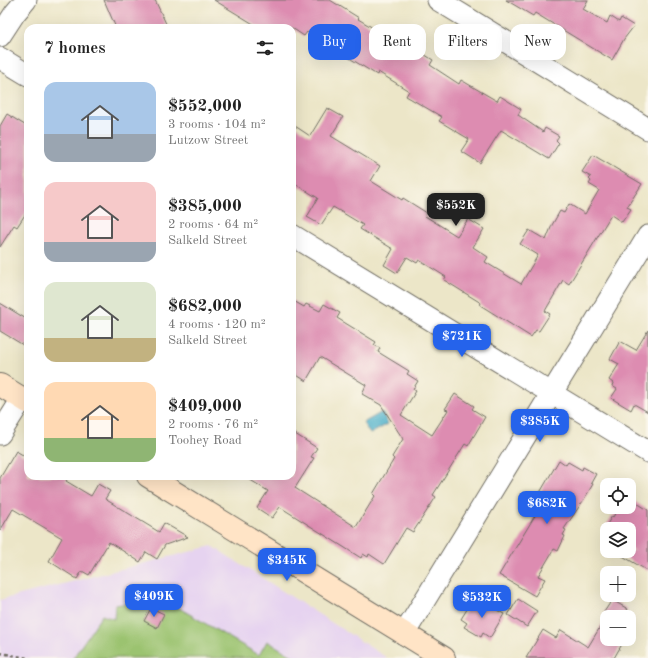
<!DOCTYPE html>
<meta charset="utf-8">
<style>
:root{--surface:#fff;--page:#f6f6f6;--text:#222;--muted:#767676;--accent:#2563eb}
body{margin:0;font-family:"Old Standard TT",serif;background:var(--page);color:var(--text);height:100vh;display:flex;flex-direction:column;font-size:15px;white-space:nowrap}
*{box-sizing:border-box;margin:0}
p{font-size:13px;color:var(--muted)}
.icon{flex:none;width:22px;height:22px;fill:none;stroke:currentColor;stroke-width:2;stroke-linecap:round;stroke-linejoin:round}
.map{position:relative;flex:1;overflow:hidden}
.sheet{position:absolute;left:24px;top:24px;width:272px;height:456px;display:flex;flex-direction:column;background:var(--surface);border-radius:12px;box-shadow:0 4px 16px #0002}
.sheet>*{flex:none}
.guide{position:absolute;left:308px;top:24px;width:280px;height:36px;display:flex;gap:8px}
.controls{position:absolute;left:600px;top:478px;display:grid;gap:8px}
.controls a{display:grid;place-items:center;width:36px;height:36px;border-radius:8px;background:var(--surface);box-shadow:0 4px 16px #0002;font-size:20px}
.price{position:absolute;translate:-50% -34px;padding:0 9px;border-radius:8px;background:var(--accent);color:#fff;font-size:13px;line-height:26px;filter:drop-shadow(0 1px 2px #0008)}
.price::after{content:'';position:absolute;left:50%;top:24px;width:12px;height:9px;margin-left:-6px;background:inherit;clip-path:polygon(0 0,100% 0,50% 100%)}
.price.on{background:#222;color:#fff}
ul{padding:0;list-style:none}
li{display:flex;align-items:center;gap:12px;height:100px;padding:0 20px}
li span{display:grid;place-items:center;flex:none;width:112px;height:80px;border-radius:12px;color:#555}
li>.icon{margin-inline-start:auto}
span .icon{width:48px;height:48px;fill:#fffc;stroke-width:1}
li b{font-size:17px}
h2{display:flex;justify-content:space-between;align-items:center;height:48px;padding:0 20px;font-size:17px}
.chip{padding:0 14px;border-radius:12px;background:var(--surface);box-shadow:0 4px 16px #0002;font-size:14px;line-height:36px}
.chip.on{background:var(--accent);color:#fff}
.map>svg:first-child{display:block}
</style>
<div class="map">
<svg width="648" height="658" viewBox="0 0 648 658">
<rect width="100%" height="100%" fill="#fbf7ec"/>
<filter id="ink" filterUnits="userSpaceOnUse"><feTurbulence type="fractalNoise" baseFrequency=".025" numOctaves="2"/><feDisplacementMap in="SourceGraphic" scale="8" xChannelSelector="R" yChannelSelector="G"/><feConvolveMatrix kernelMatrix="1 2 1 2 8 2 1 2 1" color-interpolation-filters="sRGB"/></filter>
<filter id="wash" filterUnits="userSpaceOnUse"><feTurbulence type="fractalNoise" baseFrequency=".012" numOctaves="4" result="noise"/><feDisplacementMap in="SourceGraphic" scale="16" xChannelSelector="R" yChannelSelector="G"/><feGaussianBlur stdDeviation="0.9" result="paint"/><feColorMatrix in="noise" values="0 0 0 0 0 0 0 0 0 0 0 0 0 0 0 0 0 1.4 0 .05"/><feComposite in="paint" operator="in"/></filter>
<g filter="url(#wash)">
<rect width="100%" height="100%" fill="#ece6c8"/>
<!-- built -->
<path fill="#e6d3f0" d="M212,546l175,112h-387v-58z"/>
<!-- green -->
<path fill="#9bc36f" stroke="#63774d" d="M141,601h22l16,7 80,47 8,-14 29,17h-223l29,-43 12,4 1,-14z"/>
<!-- water -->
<path fill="#4aafc9" stroke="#3a6d7a" d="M382,412l6,12 -18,10 -7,-11z"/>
<g id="blocks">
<!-- building -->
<path fill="#dd8cb1" d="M104,0h51l13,28h-52z
M214,0h116l29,18 -1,1 59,35 2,-3 14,9 -3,5 29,19 2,-4 36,21 3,-5 21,13 -3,6 25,17 2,-4 14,8 -3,4 3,3 -10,16 -48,-29 -21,33 -19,-12 8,-12 -30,-18 3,-4 -36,-21 3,-5 -31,-19 -1,3 -70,-43 -3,4 -12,-8h-32z
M506,0h82l-5,9 24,14 3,-7 9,6 2,-4 13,8 -10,13 -12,21 -77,-47 -2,3z
M327,108l16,9 -12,19 49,30 -9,15 31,19 1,-2 24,15 -2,3 32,20 11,-17 16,10 -11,18 15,10 -3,5 36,22 17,-29 -18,-11 9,-14 17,10 6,-15 8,-14 4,2 5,-9 16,10 14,-24 -10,-6 2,-3 -2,-2 2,-2 -9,-5 11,-17 49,29 -15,23 4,2 -9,13 -11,-7 -42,69 -6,-4 -18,31 5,3 -11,17 -3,-1 -5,7 -51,-32 1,-2 -37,-23 2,-3 -27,-17 -2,3 -10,-6 -10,16 -13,-8 9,-16 -33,-20 3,-4 -30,-18 -12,18 -14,-8 11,-19 -26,-16v-58l18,12z
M7,114l21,13v83l-11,17 -3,-2 -14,22v-121z
M292,300l12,7 2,-3 14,7 4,-7 16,9 -3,5 39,24 -2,3 6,3 -2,4 31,19 -2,3 11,7 -5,8 3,2 -15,24 31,20 16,-25 -3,-1 10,-15 19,12 -2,3 13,8 -17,29 -3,-2 -32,51 3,2 -23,35 -7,-4 -22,36 -15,-10 -1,3 -5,-3 -2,4 -81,-51 -8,11 -15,-10 11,-17 -24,-15h48v-44l25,16 -6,9 3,1 -19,30 61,39 19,-31 -2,-2 21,-35 -2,-2 11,-18 -22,-34 -19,-11 4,-9 -46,-28 -14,24 -14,-9z
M0,303l28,17v28l-28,-17z
M648,330v82l-14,-8 -3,6 -20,-12 6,-9 -5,-3 1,-3 -4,-3 10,-16 -9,-5 10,-18 16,9z
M16,451l12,7v18h41l-3,5 25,15 7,-12 12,7 -5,8 54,33 5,-9 24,14 -23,8 -8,14 -11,-7 -6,10 -31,-20 -20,33 -7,-4 -5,8 -28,-18 13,-23 -49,-29 -13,22v-53z
M559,460l7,5 2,-3 14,8 1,-3 13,7 -5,9 2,1 -10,17 -19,28 2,1 -3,5 2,1 -7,15 -4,-2 -16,27 7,3 -10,17 -36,-21 37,-61 -10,-6 8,-14 4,2z
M629,498l19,12v61l-34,-20h21l-6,-4v-18h-22v5l-4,-3 9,-15 1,1 6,-10h10z
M474,598l30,16 -14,24 -7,-5 -2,4 -17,-10 3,-4 -6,-4z
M518,599l19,12 -10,16 -19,-12z
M612,600l16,9 -5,8h-16v22h18l-11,19h-88l17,-28 13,8 5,-8 27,17 20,-33 -4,-2z
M151,608l13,6 -7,14 -13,-7z"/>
</g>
</g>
<g filter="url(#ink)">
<use href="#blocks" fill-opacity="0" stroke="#6f6c62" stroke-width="1"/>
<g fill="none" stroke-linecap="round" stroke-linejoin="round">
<defs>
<path id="street" d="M438,0l210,129
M0,36l15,-23 11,-13
M0,58l28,17
M292,235l356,217
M0,434l22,-35
M404,634l244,-398"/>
<path id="secondary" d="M0,385l28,17
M148,476l296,182"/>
</defs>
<!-- street casing -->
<use href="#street" stroke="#6f6c62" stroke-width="23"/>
<!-- secondary casing -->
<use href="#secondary" stroke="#6f6c62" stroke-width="24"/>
<!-- path -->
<path stroke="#6f6c62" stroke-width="2.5" stroke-dasharray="3 3" stroke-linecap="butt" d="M0,653l28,5"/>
<!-- street -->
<use href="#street" stroke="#fff" stroke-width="21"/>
<!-- secondary -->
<use href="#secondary" stroke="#ffe4c6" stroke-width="22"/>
</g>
</g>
</svg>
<div class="controls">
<a><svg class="icon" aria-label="locate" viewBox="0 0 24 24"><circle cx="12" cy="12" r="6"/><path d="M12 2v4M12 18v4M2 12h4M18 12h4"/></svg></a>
<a><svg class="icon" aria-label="layers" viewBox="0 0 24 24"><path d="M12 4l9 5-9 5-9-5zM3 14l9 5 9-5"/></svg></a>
<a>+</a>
<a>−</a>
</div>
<b class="price on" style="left:456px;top:227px">$552K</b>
<b class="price" style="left:462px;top:358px">$721K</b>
<b class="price" style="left:540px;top:443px">$385K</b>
<b class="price" style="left:547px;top:525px">$682K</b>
<b class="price" style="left:287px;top:582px">$345K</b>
<b class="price" style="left:154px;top:618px">$409K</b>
<b class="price" style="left:482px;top:619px">$532K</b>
<div class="guide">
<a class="chip on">Buy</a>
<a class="chip">Rent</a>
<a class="chip">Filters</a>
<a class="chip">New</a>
</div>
<section class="sheet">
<h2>7 homes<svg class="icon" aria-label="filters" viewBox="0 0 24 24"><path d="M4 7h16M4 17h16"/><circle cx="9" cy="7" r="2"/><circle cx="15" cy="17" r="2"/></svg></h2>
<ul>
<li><span style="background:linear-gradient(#a9c7e8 65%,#9aa5b1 0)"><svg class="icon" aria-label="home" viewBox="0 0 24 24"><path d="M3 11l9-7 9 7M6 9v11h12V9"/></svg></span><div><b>$552,000</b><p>3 rooms · 104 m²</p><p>Lutzow Street</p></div></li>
<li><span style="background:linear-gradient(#f6c9c9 75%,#9aa5b1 0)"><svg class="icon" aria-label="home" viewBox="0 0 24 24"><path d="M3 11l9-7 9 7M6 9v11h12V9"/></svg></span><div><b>$385,000</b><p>2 rooms · 64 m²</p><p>Salkeld Street</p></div></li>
<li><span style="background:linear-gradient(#dfe7d0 70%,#c2b280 0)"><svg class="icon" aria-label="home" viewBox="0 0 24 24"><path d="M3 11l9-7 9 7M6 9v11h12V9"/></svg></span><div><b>$682,000</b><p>4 rooms · 120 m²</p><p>Salkeld Street</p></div></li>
<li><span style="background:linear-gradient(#ffd9b3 70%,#8fb573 0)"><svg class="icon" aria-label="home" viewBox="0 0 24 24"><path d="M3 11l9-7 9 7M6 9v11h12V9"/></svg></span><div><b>$409,000</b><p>2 rooms · 76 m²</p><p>Toohey Road</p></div></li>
</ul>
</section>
</div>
